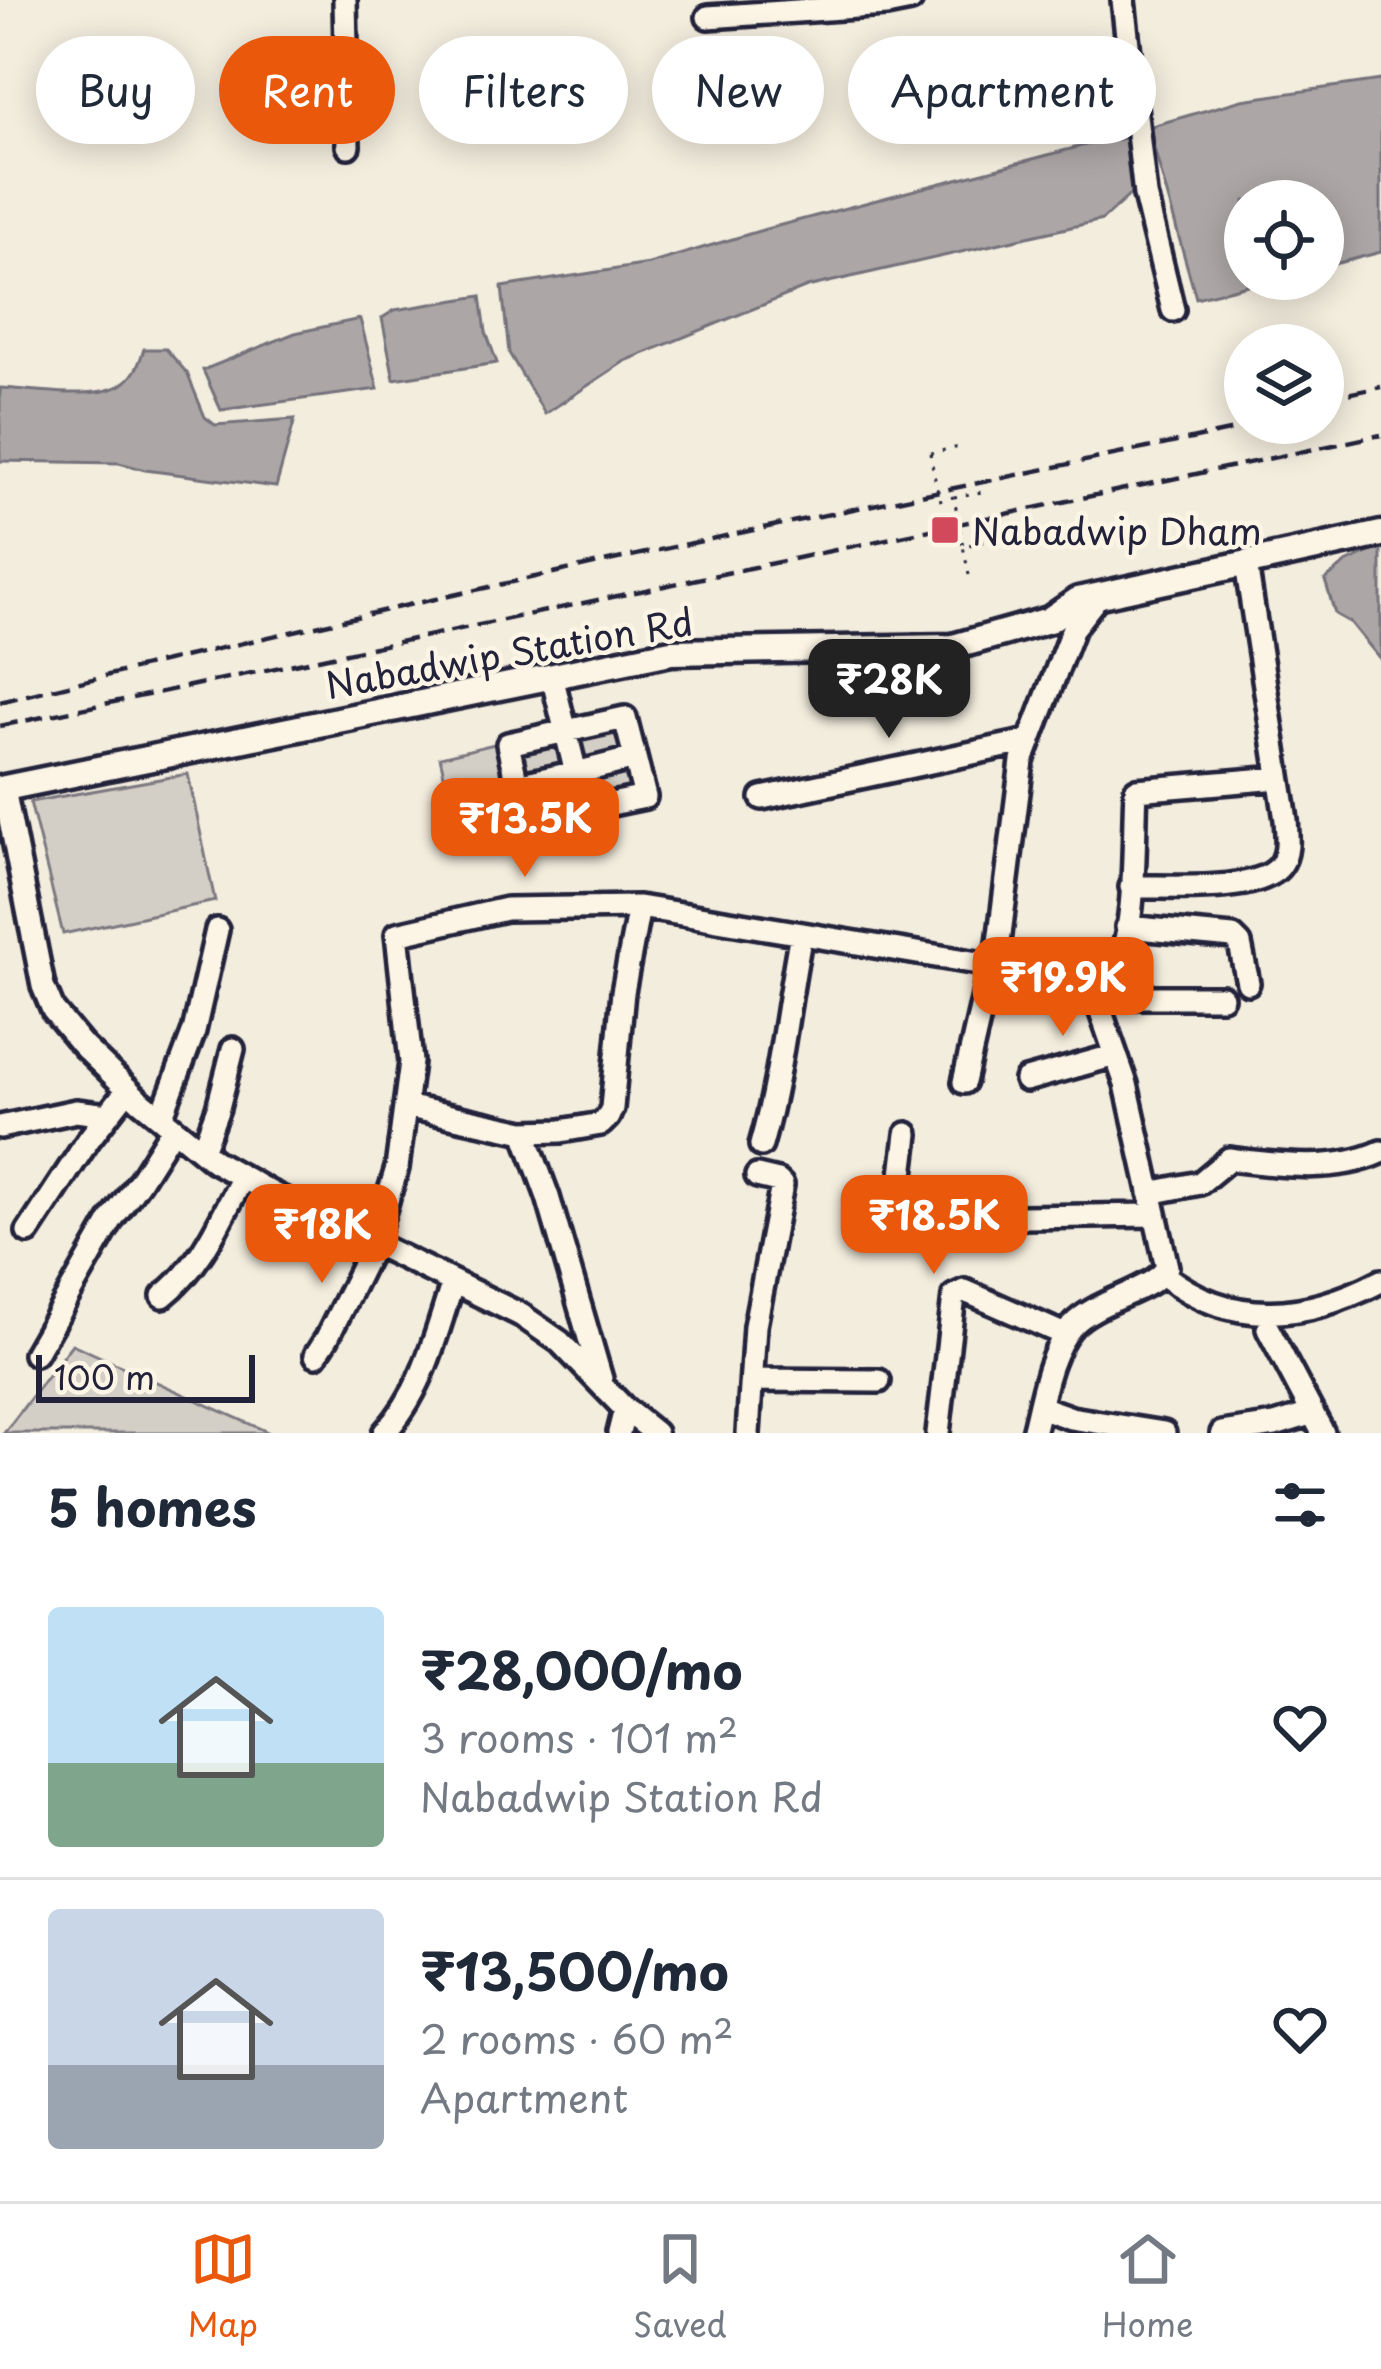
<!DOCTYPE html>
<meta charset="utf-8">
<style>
:root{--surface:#fff;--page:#f2f2f3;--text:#1f2937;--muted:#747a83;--line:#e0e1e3;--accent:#ea580c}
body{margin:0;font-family:"Playpen Sans",sans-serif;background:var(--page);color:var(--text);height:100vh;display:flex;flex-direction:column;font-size:45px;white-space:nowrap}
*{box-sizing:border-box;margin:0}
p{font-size:39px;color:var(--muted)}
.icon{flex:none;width:66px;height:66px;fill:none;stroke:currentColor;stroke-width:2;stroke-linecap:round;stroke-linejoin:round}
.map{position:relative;height:1433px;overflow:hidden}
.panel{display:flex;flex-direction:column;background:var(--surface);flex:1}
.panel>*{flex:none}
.guide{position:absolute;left:36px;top:36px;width:1311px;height:108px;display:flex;gap:24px}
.fabs{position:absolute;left:1224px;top:180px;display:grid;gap:24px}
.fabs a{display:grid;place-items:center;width:120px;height:120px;border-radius:50%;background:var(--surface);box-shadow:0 6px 30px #0003;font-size:60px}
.scale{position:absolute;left:36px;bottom:30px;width:219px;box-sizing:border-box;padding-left:12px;border:6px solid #22223b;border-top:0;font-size:33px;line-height:42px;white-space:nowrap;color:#22223b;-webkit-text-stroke:9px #fcf5e5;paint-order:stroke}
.price{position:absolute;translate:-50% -102px;padding:0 27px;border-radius:24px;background:var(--accent);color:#fff;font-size:39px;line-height:78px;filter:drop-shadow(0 3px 6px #0008)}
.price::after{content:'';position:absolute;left:50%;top:72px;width:36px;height:27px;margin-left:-18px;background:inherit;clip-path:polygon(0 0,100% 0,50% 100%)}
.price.current{background:#222;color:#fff}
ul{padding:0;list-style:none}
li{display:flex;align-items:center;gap:36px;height:300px;padding:0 48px}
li+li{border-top:3px solid var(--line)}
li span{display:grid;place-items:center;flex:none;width:336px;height:240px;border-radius:12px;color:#555}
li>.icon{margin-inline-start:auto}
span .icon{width:144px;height:144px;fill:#fffc;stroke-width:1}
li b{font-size:51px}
h2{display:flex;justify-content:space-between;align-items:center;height:144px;padding:0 48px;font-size:51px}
.pill{padding:0 42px;border-radius:54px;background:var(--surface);box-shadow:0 6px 30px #0003;font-size:42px;line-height:108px}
.pill.current{background:var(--accent);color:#fff}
.menu{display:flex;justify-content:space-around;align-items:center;height:168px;border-top:3px solid var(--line);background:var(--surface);font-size:33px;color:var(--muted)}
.menu a{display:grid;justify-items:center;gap:6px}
.menu .current{color:var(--accent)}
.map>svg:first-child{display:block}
</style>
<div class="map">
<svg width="1381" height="1433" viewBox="0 0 1381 1433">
<rect width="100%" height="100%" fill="#f3edde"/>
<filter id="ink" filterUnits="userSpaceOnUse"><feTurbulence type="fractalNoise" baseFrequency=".00833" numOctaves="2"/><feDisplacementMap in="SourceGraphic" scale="24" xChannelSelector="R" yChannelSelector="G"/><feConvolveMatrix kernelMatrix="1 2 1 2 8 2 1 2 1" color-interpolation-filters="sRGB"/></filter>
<g filter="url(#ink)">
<!-- green -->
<path fill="#d4cfc6" stroke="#7b7880" stroke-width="3" d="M628,712l22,90 -190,43 -20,-88z
M188,774l27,127 -152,33 -33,-132z
M72,1344l198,89h-266z"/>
<!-- water -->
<path fill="#aca7a6" stroke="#75727b" stroke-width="3" d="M1381,80v172l-58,15v-66h-78v78h27l-76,19 -48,-171 94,-27z
M1126,138l7,54 -31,28 -295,67 -182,74 -80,53 -36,-61 -7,-66 147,-23 117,-35 248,-65 79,-21z
M481,296l5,36 11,31 -103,16 -12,-61 13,-8z
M360,319l18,70 -157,21 -18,-40 92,-37z
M144,349h22l21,24 18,44 10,8 80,-6 -19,68 -131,-17 -26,-7 -119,-2v-73c31,1 102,14 125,-6 11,-8 15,-21 19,-33z
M1381,547v113l-30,-37 -16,-9 -10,-34 21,-17z"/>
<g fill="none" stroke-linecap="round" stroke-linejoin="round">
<defs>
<path id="minor" d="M345,0l3,146
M1123,0l22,195 28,115
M708,17l178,-12 25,-5
M552,676l22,89
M625,718l20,79 -120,25 -17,-78z
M584,771l51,-13
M517,785l51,-11
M4,789l39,197 10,24 30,36 56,54 75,61 57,32 250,122 39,27 65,67 30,24
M762,798l267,-57
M1131,887c35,-1 128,7 149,-21 10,-13 7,-31 6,-46l-40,-256
M1127,927l106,10 7,7 8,39
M1095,995c6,-7 14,-14 19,-22 24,-42 19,-134 22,-183l143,-12
M1095,995l33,2h94
M1026,1080l90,-25
M964,1082l24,-104 8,-12 26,-205 51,-133 26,-33
M405,1106l119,26 37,-1 40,-7 7,-7 4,-9 11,-116 16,-85
M161,1118l33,-87 23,-101
M0,1127l76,-16 32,4
M524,1132l24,65 53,182
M907,1134l-10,82 10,7 24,5 92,-11 131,-2
M761,1145c20,-69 26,-140 40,-211
M202,1151l16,-43 15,-59
M1150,1193l50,-10 29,-24c49,6 107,14 152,-7
M28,1232l61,-93 39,-50
M1164,1275c69,54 144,44 217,6
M163,1296c39,-31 57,-76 80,-119
M1268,1329l55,104
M35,1354l77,-135 27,-37 34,-54
M316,1355l11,-17 47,-95 23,-75 14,-106 -14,-128 109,-25 133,-2 357,59 99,29 31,89 41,183c-11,23 -72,33 -95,59 -24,27 -30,73 -39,107
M752,1380l127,1
M1040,1407l31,11 93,15
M384,1433c39,-41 52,-99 69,-151
M619,1433l6,-24
M748,1433l7,-107 27,-141 -4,-4 -21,-5
M938,1433l16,-137 11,-5 100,44
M1222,1433l53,-8 35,-11"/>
<path id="major" d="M0,789l671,-137 282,-5 96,-27 29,-20 303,-66"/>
</defs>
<!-- minor casing -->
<use href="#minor" stroke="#22223b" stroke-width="30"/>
<!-- major casing -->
<use href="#major" stroke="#22223b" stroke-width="33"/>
<!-- path -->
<path stroke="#22223b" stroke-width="3" stroke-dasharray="3 9" stroke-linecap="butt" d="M930,453l35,-7
M954,497l28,-5
M969,575l-6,-29 30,-6"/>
<!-- minor -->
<use href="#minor" stroke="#fcf5e5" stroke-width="21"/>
<!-- major -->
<use href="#major" stroke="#fcf5e5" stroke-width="24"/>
<!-- rail -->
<path stroke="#22223b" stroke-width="4.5" stroke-dasharray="18 9" stroke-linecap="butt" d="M1323,399l58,-12
M0,702c420,-106 845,-191 1268,-279
M0,726l1381,-291"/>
<!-- path-bridge -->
<path stroke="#22223b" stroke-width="3" stroke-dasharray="3 9" stroke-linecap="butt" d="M930,453l9,47 15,-3 9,49"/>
</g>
</g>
<!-- markers -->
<rect fill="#d1495b" stroke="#fcf5e5" stroke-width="4.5" x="930" y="515" width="30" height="30" rx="6"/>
<g text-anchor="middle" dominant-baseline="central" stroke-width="9" stroke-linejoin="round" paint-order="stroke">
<!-- poi labels -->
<g font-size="36" fill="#22223b" stroke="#fcf5e5" text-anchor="start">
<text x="972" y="530">Nabadwip Dham</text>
</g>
<!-- street labels -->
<g font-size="36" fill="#22223b" stroke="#fcf5e5">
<text transform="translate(509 652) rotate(-10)">Nabadwip Station Rd</text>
</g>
</g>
</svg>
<div class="fabs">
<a><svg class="icon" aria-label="locate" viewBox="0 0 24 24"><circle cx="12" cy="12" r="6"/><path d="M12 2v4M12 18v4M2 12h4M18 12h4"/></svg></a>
<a><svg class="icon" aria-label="layers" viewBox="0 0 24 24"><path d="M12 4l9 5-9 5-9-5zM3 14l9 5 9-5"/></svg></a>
</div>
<div class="scale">100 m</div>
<b class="price current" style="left:889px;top:741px">₹28K</b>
<b class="price" style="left:525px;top:880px">₹13.5K</b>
<b class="price" style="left:1063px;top:1039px">₹19.9K</b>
<b class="price" style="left:934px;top:1277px">₹18.5K</b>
<b class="price" style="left:322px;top:1286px">₹18K</b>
<div class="guide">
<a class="pill">Buy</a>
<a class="pill current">Rent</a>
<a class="pill">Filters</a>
<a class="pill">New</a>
<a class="pill">Apartment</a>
</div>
</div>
<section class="panel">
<h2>5 homes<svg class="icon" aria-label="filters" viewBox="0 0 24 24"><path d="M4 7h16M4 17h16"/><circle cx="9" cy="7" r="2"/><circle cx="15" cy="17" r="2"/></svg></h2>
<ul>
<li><span style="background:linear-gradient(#bfe0f5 65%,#7fa58c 0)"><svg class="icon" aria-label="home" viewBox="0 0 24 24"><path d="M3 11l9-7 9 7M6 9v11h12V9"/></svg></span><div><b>₹28,000/mo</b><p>3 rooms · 101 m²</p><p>Nabadwip Station Rd</p></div><svg class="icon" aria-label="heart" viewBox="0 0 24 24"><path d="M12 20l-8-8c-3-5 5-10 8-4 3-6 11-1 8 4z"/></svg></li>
<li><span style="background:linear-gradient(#c9d6e8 65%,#9aa5b1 0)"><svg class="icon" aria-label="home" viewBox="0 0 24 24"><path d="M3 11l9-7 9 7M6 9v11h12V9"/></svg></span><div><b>₹13,500/mo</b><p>2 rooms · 60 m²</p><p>Apartment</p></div><svg class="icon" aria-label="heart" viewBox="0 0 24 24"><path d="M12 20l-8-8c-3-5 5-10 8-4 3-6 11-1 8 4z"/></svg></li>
</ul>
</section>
<nav class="menu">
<a class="current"><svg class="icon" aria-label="map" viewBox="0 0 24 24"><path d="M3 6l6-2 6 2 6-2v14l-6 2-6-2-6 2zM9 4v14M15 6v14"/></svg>Map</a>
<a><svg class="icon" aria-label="saved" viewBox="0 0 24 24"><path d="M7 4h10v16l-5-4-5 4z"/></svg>Saved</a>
<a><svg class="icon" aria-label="home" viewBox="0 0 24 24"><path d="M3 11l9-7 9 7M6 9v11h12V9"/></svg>Home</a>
</nav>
